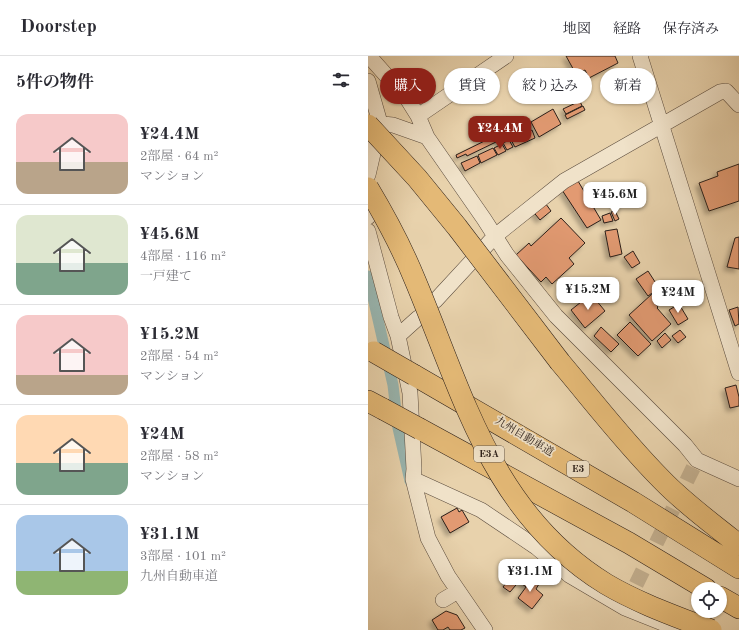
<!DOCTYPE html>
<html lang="ja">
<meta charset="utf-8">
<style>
:root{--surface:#fff;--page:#f2f2f3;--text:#2b2b33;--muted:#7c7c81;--line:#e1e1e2;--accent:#8f2418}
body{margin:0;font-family:"Old Standard TT","Noto Serif JP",serif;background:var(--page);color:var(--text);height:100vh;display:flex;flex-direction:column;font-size:15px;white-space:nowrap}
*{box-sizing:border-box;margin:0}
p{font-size:13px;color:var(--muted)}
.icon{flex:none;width:22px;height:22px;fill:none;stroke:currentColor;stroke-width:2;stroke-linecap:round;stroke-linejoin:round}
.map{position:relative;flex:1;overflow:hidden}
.panel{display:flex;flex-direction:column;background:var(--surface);width:368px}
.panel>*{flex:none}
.guide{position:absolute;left:12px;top:12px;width:299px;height:36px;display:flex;gap:8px}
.controls{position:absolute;left:323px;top:526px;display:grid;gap:8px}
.controls a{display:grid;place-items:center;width:36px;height:36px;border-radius:50%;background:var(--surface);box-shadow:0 1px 3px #0004;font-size:20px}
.price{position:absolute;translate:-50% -34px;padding:0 9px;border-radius:8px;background:#fff;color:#222;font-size:13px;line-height:26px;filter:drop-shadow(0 1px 2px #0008)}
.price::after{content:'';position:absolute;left:50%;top:24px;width:12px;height:9px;margin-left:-6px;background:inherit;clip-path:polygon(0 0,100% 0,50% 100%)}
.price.on{background:var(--accent);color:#fff}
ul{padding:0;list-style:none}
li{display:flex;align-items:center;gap:12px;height:100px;padding:0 16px}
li+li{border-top:1px solid var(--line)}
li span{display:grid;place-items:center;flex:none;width:112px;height:80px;border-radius:12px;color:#555}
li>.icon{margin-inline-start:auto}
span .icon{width:48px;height:48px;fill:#fffc;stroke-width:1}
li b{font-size:17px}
h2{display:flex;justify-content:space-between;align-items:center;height:48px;padding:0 16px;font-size:17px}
.chip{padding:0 14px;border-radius:18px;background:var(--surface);box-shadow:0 1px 3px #0004;font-size:14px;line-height:36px}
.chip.on{background:var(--accent);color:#fff}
header{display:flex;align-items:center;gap:24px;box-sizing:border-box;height:56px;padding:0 20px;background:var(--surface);border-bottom:1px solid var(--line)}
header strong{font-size:19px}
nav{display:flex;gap:22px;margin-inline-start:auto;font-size:14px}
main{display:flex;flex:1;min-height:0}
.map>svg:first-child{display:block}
</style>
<header>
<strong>Doorstep</strong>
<nav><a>地図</a><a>経路</a><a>保存済み</a></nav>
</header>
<main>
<section class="panel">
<h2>5件の物件<svg class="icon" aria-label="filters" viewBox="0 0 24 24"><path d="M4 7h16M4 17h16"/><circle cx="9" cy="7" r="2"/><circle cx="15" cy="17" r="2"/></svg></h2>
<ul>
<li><span style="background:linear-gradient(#f6c9c9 60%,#b9a48a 0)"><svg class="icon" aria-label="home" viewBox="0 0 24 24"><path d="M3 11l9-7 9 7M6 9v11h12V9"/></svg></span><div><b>¥24.4M</b><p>2部屋 · 64 m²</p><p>マンション</p></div></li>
<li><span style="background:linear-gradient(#dfe7d0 60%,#7fa58c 0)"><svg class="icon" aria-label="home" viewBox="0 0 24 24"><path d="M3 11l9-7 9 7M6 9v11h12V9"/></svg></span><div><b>¥45.6M</b><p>4部屋 · 116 m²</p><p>一戸建て</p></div></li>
<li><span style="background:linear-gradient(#f6c9c9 75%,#b9a48a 0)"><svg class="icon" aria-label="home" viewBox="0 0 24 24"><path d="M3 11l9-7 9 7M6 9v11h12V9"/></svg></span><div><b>¥15.2M</b><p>2部屋 · 54 m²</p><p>マンション</p></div></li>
<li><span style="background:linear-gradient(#ffd9b3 60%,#7fa58c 0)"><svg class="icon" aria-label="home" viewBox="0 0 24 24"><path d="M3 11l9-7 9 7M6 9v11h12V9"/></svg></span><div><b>¥24M</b><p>2部屋 · 58 m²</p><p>マンション</p></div></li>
<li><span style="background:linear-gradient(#a9c7e8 70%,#8fb573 0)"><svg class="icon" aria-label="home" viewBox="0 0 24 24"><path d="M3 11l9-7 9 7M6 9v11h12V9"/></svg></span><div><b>¥31.1M</b><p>3部屋 · 101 m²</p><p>九州自動車道</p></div></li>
</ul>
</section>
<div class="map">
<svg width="371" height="574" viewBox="0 0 371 574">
<defs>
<filter id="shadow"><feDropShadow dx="-3.5" dy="3.5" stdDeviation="2" flood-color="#0004"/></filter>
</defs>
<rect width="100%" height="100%" fill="#e8d2ac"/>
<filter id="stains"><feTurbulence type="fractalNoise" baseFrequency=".005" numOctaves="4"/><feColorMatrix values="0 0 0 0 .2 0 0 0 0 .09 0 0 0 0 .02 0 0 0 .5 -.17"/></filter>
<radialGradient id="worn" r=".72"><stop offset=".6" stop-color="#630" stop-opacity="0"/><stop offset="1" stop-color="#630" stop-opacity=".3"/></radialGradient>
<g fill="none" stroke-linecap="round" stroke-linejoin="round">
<!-- canal -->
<path stroke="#98b6b1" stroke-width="11" d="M0,220l25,109 5,43 12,53"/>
</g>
<!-- building -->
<path fill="#e29a72" stroke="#2a1e18" filter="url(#shadow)" d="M198,0h49l3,7 -29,15 -4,-8 -9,4z
M212,45l2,5 -16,8 -3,-5z
M215,50l2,4 -18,9 -2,-4z
M185,53l8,15 -22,13 -8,-15z
M153,67l2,6 -56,27 -1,-2 -9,4 -1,-3z
M164,74l3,8 -20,9 -4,-7z
M141,84l4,7 -6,3 -4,-7z
M134,88l4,7 -8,4 -4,-7z
M125,92l4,7 -16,8 -3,-8z
M109,100l3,7 -15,8 -4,-8z
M371,108v37l-30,10 -10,-28 19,-7 -1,-4z
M210,125l23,39 -14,8 -25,-38z
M175,144l8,11 -11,9 -9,-11z
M247,155l4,8 -4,2 -4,-9z
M242,157l3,8 -9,2 -2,-7z
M193,162l24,25 -16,15 5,6 -22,20 -6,-7 -5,5 -25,-27 13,-12 2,3z
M249,173l5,25 -12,3 -5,-26z
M371,181v32l-12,-2 8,-29z
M265,195l7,12 -8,5 -8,-11z
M280,215l11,17 -11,8 -12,-17z
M223,238l14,17 -20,17 -14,-18z
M284,238l5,6 -3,2 4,5 -1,1 14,16 -19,17 -23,-26z
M311,248l9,15 -10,6 -9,-15z
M370,251l1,17 -4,2 -6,-16z
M262,266l21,22 -13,12 -21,-21z
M233,271l18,17 -8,8 -17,-16z
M312,274l6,7 -8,6 -6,-7z
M297,277l6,7 -9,8 -5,-7z
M368,329l3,12v9l-9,2 -5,-20z
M89,452l2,4 3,-2 7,12 -19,11 -9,-16z
M160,519l11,9 -3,5 7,6 -11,14 -14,-11 8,-11 -5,-4z
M141,523l7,6 -6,7 -7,-5z
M78,555l11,4 8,13 -4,2h-11l-2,-3 -5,3h-5l-6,-10z"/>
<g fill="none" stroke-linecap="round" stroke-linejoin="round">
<!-- minor-tunnel -->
<path stroke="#c2ae8e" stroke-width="15" stroke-dasharray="15 8" stroke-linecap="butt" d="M258,549l71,-145"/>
<defs>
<path id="minor" d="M1,0l39,44 10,16 9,21 57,82 23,36 49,61 129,129 12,15 42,19
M272,0l99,317
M0,25l12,42 -12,52
M50,60l88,-60
M3,67l22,2 34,12
M0,147l2,9 -2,5
M0,175l23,86 7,19 12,57 4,76 -1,10 15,59 20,38 37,54
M67,245l60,-65 69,-55 156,-89 6,-1 13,14
M30,280l20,-18
M45,423l68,31 55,37 33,28 56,33 55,22
M75,544l15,-9"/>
<path id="highway" d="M192,306c33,39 65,81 102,118 23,24 51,44 77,65
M46,319l219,127 106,66
M0,345l15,8
M52,373l209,114 77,46
M352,541l19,11"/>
</defs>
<!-- minor casing -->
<use href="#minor" stroke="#5a4b3d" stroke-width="16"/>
<!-- highway casing -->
<use href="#highway" stroke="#2a1e18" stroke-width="22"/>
<!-- minor -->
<use href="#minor" stroke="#f0e2c9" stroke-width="15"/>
<!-- highway -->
<use href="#highway" stroke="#e4b976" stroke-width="21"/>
<defs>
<path id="highway-bridge" d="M0,69l49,53 40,49 103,135
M0,132c18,30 34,60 47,92 48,114 77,234 191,304 32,19 69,32 105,46
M6,296l40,23
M15,353l37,20"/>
</defs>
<!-- highway-bridge casing -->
<use href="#highway-bridge" stroke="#2a1e18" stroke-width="22" stroke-linecap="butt"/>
<!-- highway-bridge -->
<use href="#highway-bridge" stroke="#e4b976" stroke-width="21"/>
</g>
<g text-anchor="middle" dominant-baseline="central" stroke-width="3.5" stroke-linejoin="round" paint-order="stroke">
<!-- shield labels -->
<g fill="#f0e2c9" stroke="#65594d" stroke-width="1">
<rect x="106" y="390" width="30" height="16" rx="3"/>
<rect x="199" y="405" width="22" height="16" rx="3"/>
</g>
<g font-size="10" font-weight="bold" fill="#2a1e18">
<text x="121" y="398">E3A</text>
<text x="210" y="413">E3</text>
</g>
<!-- street labels -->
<g font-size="11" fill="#2a1e18" stroke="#f0e2c9">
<text transform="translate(156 381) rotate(31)">九州自動車道</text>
</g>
</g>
<rect width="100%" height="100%" filter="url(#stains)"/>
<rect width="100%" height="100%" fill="url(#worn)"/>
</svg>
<div class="controls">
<a><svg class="icon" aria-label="locate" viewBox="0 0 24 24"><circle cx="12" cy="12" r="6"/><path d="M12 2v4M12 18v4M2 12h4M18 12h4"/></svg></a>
</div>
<b class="price on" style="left:132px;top:94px">¥24.4M</b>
<b class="price" style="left:247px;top:160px">¥45.6M</b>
<b class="price" style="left:220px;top:255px">¥15.2M</b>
<b class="price" style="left:310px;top:258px">¥24M</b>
<b class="price" style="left:162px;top:537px">¥31.1M</b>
<div class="guide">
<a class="chip on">購入</a>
<a class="chip">賃貸</a>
<a class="chip">絞り込み</a>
<a class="chip">新着</a>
</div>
</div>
</main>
